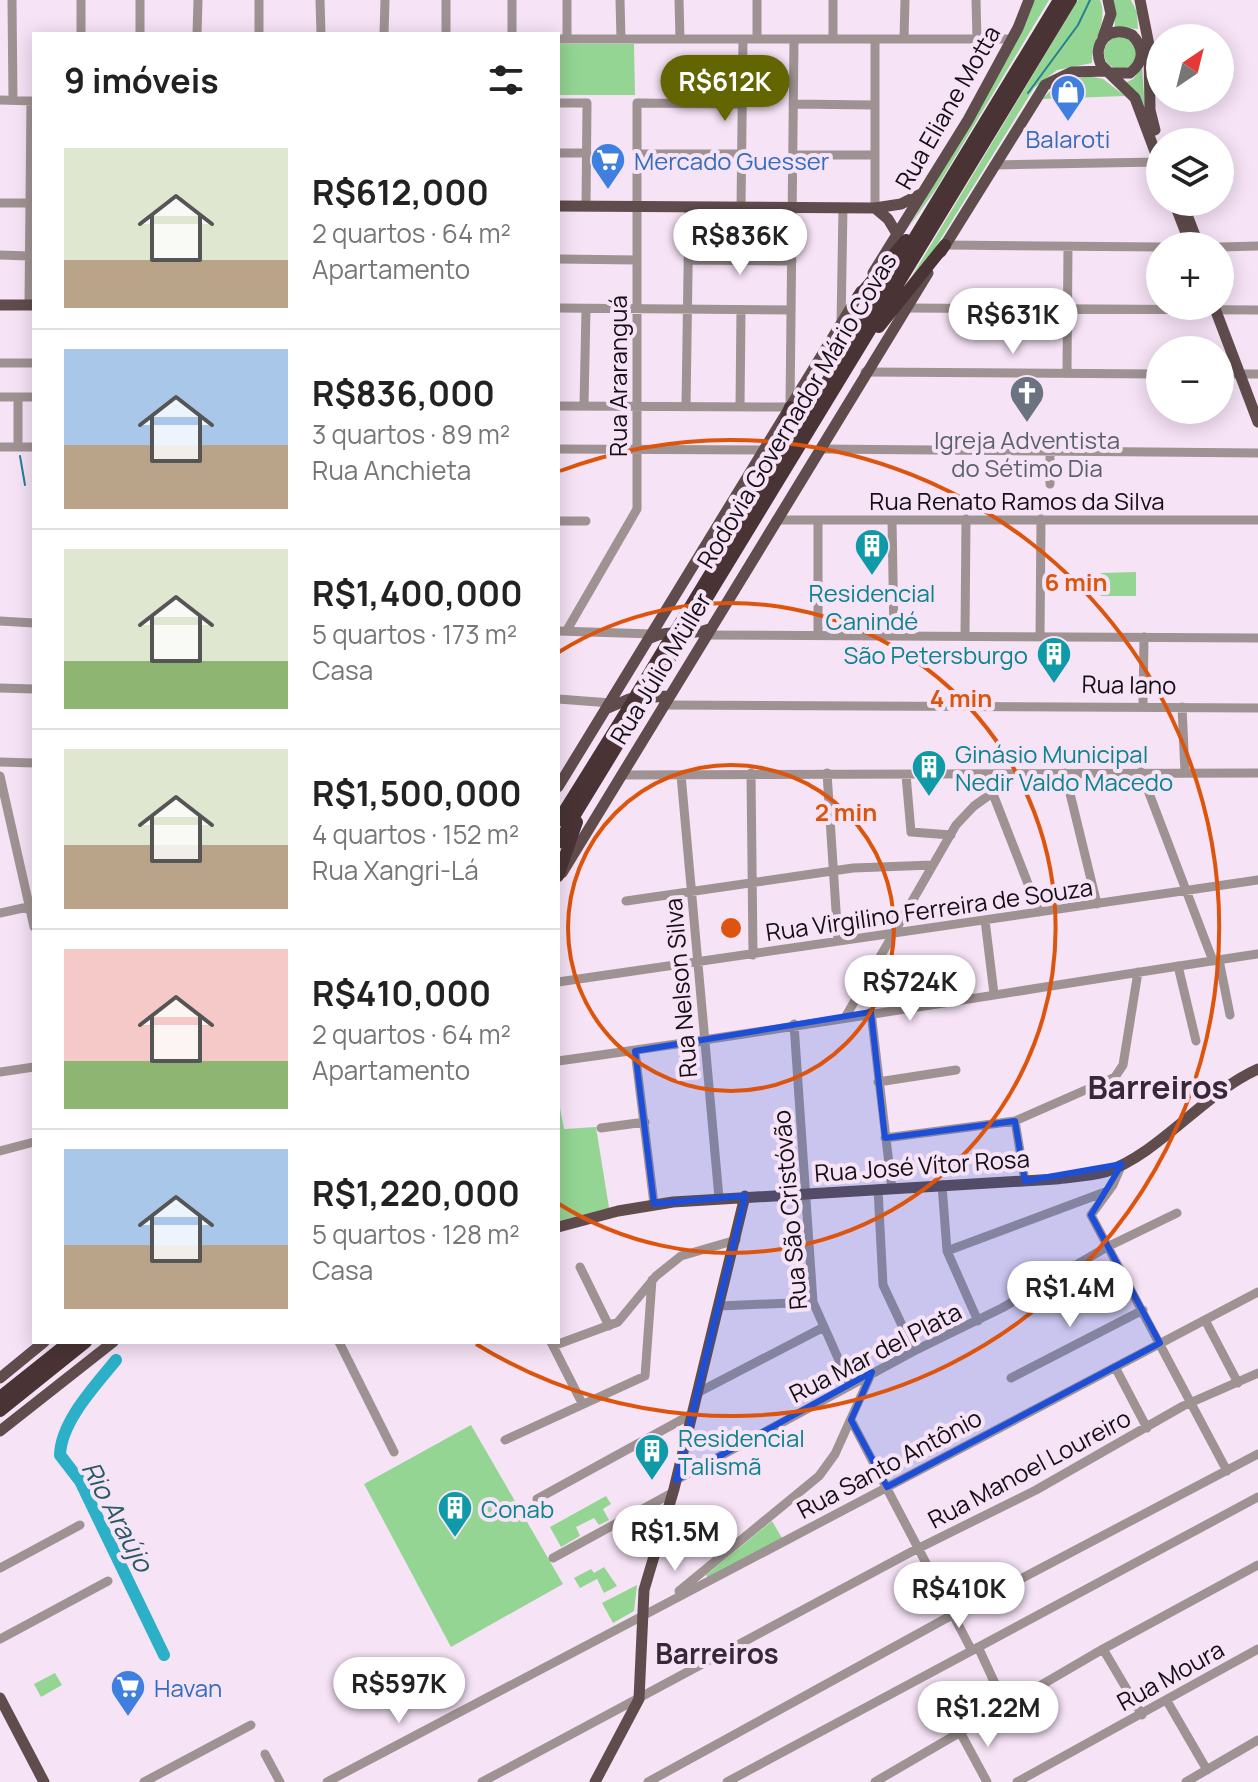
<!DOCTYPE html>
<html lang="pt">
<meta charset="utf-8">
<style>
:root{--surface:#fff;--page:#f6f6f6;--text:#222;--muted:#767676;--line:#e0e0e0;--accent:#626500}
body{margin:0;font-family:Manrope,sans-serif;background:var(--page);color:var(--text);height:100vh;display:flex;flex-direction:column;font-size:30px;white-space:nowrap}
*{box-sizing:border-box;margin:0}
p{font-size:26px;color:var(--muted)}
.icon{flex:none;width:44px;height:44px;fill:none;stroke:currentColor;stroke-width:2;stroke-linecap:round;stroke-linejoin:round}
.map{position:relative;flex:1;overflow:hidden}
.side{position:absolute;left:32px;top:32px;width:528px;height:1312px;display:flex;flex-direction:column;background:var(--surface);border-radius:0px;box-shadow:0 4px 20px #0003}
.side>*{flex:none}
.needle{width:52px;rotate:35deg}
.tools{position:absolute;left:1146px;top:24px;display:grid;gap:16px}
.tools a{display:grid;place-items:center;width:88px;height:88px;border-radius:50%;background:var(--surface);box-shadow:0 4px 20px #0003;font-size:40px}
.price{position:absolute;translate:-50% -68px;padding:0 18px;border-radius:28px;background:#fff;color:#222;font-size:26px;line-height:52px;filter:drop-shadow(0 2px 4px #0008)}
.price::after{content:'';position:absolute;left:50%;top:48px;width:24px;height:18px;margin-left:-12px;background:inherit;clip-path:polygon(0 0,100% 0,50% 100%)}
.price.current{background:var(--accent);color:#fff}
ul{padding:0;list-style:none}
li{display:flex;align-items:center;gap:24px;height:200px;padding:0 32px}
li+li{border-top:2px solid var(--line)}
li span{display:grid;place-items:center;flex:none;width:224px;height:160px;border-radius:0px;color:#555}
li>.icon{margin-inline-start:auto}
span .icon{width:96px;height:96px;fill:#fffc;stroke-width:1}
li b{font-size:34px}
h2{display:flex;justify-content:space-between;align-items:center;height:96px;padding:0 32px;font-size:34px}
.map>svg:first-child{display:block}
</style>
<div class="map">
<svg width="1258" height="1782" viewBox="0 0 1258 1782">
<rect width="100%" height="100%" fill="#f6e3f6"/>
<!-- green -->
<path fill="#94d594" d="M1033,0h16l-113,189 -27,38 56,-95z
M1078,0h22c9,22 -9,41 -8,63l-35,7 -23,18 -102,165 -29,38z
M1113,0h18l6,12 1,17 -23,-2z
M1104 53a16 16 0 1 1 32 0a16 16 0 1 1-32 0Z
M558,44h76l1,51h-77z
M1142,68l3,43 -20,-28 8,-4z
M1089,76l14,3 22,17 -83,3 18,-17z
M1136,572v24h-35v-23z
M558,1097l6,32 32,-2 13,81 -51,13z
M471,1425l92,159 -112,63 -87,-163z
M606,1496l5,8 -8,5 6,11 -10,5 -5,-7 -18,9 4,9 -19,11 -11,-20z
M772,1521l10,17 -74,40 -2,-3z
M604,1567l13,19 -13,7 -7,-14 -17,9 -6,-10 17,-9 3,4z
M637,1585l-3,26 -21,12 -11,-20z
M55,1673l7,12 -21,12 -7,-13z"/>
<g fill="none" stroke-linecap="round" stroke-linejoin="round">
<!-- stream -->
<path stroke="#248092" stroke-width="2" d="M1028,93l50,-68 12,-25
M20,456l5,29"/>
<!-- river -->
<path stroke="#2bb0c7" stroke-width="12" d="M116,1360c-20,25 -55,61 -56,95l20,26 84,174"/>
<!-- minor -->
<path stroke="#9f9293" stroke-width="9" d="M12,0l1,100
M140,0v34
M259,0v34
M320,0l1,34
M512,0v34
M567,0v39
M620,0l1,39
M679,0l1,39
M833,0v39
M976,0l1,39
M81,34v-34
M197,34l1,-34
M384,34l1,-34
M446,34v-34
M558,39h455
M757,39v-39
M904,39l1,-39
M0,100l34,1
M558,103h29l-1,103
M793,104l80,1
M558,153h29
M637,154h104
M792,155h83
M994,165l165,-3
M0,203h33
M741,208l2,-169
M875,208v-169
M945,245l215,2
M1220,247l38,-1
M0,255l29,1
M558,259l79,1
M688,260l104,1
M29,305l2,-204
M558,308l233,2
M906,308l352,2
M841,325l2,-117
M0,363h34
M865,372l295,2
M1067,373l1,-126
M1220,374h38
M0,397h34
M558,406l232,1 4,-368
M584,406l2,-97
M686,406l3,-199
M740,407l1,-97
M0,447h34
M18,447v-50
M558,449l206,1
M820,449l438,4
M1050,484v-33
M776,520h482
M818,520v115
M892,520l2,116
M558,521h28
M0,621l34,2
M567,630l70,-121v-406l105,1
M558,631l95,3
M705,635l553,3
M965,636l1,-117
M1040,637l1,-118
M0,688l34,1
M558,699l53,4
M663,705l595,3
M1143,707l1,-70
M1182,707l3,65
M0,762l34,1
M1141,772l72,189
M751,773l2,182
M827,773l11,168
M1065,773l32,131
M621,775l637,-2
M681,775l38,423
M906,775l5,57 40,3
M0,776l34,151
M993,794l46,118
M626,901l227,-33 80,-3
M0,913l32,-7
M985,920l9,74
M1219,960l11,55
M1178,966l18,75
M558,982l700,-102
M871,1012l21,177
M846,1016l110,-191 18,-19 45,-32
M794,1024l19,278 37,83
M635,1051l19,153
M558,1061c234,-32 467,-72 700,-107
M0,1072l34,-5
M878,1082l78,-12
M1015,1121l10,60
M601,1128l44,-6
M885,1138l130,-17 100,-44 8,-12 15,-93
M0,1151l34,-9
M1122,1164l-9,21 -22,30 136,256
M942,1185l5,66 31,70
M878,1189l5,96 31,66
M947,1251l158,-59
M580,1267l29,59
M720,1306l93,-4
M1205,1320l33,63
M339,1342l55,110
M551,1342l31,61
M553,1346l65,-24 38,-46 25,-20 55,-16
M1115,1367l32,61
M1011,1378l132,-68
M697,1393l125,-65
M851,1420l120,229
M505,1440l140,-64 7,-96
M676,1480l238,-129 88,-43 105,-61 70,-34
M537,1499l155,-85
M553,1558l119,-65
M0,1568l80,-43
M679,1591l140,-115 16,-22 36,-80
M0,1639l108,-58
M978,1647l27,58
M1103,1649l39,66
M1167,1701l40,69
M960,1732l27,50
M265,1754l15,28
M144,1782l107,-57
M327,1782l931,-490
M482,1782l429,-230 125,-62 147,-84 75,-33
M648,1782l306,-168 304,-160
M727,1782l531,-285
M875,1782l228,-133 155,-84
M1017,1782l241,-133
M1186,1782l72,-42"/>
<!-- major -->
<path stroke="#604c4d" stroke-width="11" d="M1140,0l9,45 1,65 5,20
M1103,37l8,-23 -3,-14
M1109,73h21c14,-11 15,-25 2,-38 -22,-11 -41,8 -31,30l34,33 25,67
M1174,202l17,44
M1182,202l17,44
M558,206l317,2 26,-4 20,-10
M875,208l13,11 9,15
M941,252l104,-167 27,-13 34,-1
M873,273l95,-153 50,-92 11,-28
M0,305h34
M1214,306l44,116
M651,638c19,-10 39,-1 58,-9
M608,708l21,-9 39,-3
M558,787l303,-496
M562,873l366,-600
M558,1227l60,-16 55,-9 383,-23c16,-2 34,-3 49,-7 53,-17 99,-79 153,-103
M0,1378l44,-36
M0,1431l113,-89
M0,1698l44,84
M595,1782l44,-83 5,-109 30,-101 71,-293"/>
<!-- highway -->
<path stroke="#4a3335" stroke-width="12" d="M858,297l48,-57
M879,327l66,-82
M771,465l19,-58
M677,628l382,-628
M689,628l382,-628
M637,693l29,-48
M648,694l30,-49
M558,821l69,-111
M558,843l81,-133
M558,876l19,-54
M0,1397l69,-55
M0,1411l86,-69"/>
<!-- highway-bridge -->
<path stroke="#4a3335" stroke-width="12" d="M666,645l11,-17
M678,645l11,-17
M627,710l10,-17
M639,710l9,-16"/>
</g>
<!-- marked area -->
<path fill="#1d4ed8" fill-opacity="0.2" stroke="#1d4ed8" stroke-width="6" stroke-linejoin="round" d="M871,1012l14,126 130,-17 10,60 97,-17 -31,51 69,128 -273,144 -36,-67 21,-48 -196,108 69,-284 -91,8 -19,-153z"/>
<!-- distance rings -->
<g fill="none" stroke="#dd550c" stroke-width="4">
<circle cx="731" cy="928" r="163"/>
<path d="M559 652A325 325 0 1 1 559 1204"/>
<path d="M560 471A488 488 0 1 1 476 1344"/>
</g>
<!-- icons -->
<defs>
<symbol id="shop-pin" viewBox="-11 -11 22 30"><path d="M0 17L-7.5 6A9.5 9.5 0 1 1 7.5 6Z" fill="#3f7fe0" stroke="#f6e3f6"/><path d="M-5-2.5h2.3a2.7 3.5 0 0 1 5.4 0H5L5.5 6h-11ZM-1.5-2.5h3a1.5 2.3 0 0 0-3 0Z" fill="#fff"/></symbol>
<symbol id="supermarket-pin" viewBox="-11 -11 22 30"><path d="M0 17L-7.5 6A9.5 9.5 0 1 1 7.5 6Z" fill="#3f7fe0" stroke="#f6e3f6"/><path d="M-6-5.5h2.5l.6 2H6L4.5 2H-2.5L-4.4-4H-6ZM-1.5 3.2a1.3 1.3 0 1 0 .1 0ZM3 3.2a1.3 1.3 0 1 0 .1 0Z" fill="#fff"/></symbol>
<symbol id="church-pin" viewBox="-11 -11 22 30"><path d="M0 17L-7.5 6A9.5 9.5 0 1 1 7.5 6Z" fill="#6b7280" stroke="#f6e3f6"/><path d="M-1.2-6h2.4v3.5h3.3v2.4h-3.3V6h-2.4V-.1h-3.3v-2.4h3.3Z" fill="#fff"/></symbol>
<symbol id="building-pin" viewBox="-11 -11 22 30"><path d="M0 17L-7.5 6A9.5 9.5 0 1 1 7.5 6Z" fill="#0f9aa8" stroke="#f6e3f6"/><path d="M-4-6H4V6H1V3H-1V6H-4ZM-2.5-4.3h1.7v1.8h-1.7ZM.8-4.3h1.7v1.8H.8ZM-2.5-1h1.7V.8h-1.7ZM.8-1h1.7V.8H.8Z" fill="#fff"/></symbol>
</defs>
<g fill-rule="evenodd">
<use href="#shop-pin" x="1048" y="72" width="40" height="54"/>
<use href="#supermarket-pin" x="588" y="140" width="40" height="54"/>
<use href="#church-pin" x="1007" y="373" width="40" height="54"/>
<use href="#building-pin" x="852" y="526" width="40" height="54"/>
<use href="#building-pin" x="1034" y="634" width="40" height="54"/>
<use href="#building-pin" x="909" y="747" width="40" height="54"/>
<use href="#building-pin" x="632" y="1431" width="40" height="54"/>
<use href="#building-pin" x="435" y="1488" width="40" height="54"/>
<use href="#supermarket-pin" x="108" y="1667" width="40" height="54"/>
</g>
<g text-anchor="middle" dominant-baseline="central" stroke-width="8" stroke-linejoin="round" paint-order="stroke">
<!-- street labels -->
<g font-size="24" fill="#150f15" stroke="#f6e3f6">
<text transform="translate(947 107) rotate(-60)">Rua Eliane Motta</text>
<text transform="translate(617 376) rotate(-90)">Rua Araranguá</text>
<text transform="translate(796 410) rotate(-59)">Rodovia Governador Mário Covas</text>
<text x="1017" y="500">Rua Renato Ramos da Silva</text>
<text transform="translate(660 668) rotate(-59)">Rua Júlio Müller</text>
<text transform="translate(1129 684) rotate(1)">Rua Iano</text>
<text transform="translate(929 909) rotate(-8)">Rua Virgilino Ferreira de Souza</text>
<text transform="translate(680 988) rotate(-95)">Rua Nelson Silva</text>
<text transform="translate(922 1165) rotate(-4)">Rua José Vítor Rosa</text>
<text transform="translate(789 1210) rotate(-95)">Rua São Cristóvão</text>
<text transform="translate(875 1352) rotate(-27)">Rua Mar del Plata</text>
<text transform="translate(889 1463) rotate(-28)">Rua Santo Antônio</text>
<text transform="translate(1029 1468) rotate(-28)">Rua Manoel Loureiro</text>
<text transform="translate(1170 1675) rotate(-29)">Rua Moura</text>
</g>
<!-- shop labels -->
<g font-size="24" fill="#366cbe" stroke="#f6e3f6" text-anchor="start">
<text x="1068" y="138" text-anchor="middle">Balaroti</text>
<text x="634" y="160">Mercado Guesser</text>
<text x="154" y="1687">Havan</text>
</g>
<!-- worship labels -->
<g font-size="24" fill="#5b616d" stroke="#f6e3f6">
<text x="1027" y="439">Igreja Adventista<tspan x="1027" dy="28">do Sétimo Dia</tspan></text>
</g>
<!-- culture labels -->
<g font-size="24" fill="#0d838f" stroke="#f6e3f6" text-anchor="start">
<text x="872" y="592" text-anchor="middle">Residencial<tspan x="872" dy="28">Canindé</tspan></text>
<text x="1028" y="654" text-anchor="end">São Petersburgo</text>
<text x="955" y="753">Ginásio Municipal<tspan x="955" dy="28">Nedir Valdo Macedo</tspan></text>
<text x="678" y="1437">Residencial<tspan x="678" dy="28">Talismã</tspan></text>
<text x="481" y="1508">Conab</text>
</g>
<!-- water labels -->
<g font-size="26" font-style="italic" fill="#275a65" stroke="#f6e3f6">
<text transform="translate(118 1516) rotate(62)">Rio Araújo</text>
</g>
<!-- quarter labels -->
<g font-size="28" font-weight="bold" fill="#372837" stroke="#f6e3f6">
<text x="717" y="1653">Barreiros</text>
</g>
<!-- district labels -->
<g font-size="32" font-weight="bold" fill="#372837" stroke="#f6e3f6">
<text x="1158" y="1087">Barreiros</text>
</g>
</g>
<circle cx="731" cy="928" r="12" fill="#dd550c" stroke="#f6e3f6" stroke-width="4"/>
<g font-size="24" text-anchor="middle" font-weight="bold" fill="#dd550c" stroke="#f6e3f6" stroke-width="8" stroke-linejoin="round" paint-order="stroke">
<text x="1076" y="591">6 min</text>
<text x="961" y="707">4 min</text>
<text x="846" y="821">2 min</text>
</g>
</svg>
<div class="tools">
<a><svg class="needle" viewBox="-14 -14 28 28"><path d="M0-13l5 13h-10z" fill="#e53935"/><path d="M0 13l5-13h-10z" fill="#767676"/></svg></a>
<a><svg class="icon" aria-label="layers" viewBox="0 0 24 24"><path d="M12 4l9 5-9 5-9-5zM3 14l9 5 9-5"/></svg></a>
<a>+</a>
<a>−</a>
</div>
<b class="price current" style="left:725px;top:123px">R$612K</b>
<b class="price" style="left:740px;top:277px">R$836K</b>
<b class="price" style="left:1013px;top:356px">R$631K</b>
<b class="price" style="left:910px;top:1023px">R$724K</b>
<b class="price" style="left:1070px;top:1329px">R$1.4M</b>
<b class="price" style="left:675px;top:1573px">R$1.5M</b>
<b class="price" style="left:959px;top:1630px">R$410K</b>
<b class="price" style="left:399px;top:1725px">R$597K</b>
<b class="price" style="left:988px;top:1749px">R$1.22M</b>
<section class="side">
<h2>9 imóveis<svg class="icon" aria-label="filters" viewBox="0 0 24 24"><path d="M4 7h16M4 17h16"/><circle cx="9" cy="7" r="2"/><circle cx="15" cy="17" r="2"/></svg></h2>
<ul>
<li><span style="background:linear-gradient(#dfe7d0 70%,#b9a48a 0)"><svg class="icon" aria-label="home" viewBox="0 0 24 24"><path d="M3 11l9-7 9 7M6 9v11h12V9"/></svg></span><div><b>R$612,000</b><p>2 quartos · 64 m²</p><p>Apartamento</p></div></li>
<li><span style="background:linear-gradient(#a9c7e8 60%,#b9a48a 0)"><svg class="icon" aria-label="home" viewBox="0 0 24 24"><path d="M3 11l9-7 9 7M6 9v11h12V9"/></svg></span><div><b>R$836,000</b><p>3 quartos · 89 m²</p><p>Rua Anchieta</p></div></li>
<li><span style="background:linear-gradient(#dfe7d0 70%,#8fb573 0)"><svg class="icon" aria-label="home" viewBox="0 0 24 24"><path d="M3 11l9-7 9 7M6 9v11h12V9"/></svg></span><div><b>R$1,400,000</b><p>5 quartos · 173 m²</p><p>Casa</p></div></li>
<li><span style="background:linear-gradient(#dfe7d0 60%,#b9a48a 0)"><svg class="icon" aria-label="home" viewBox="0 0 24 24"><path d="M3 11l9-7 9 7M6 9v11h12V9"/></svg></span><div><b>R$1,500,000</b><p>4 quartos · 152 m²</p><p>Rua Xangri-Lá</p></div></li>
<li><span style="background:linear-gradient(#f6c9c9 70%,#8fb573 0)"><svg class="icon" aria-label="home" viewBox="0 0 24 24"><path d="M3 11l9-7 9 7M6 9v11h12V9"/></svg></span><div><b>R$410,000</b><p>2 quartos · 64 m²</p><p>Apartamento</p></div></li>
<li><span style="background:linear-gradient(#a9c7e8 60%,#b9a48a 0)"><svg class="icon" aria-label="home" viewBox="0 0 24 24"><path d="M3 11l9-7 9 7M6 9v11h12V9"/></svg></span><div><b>R$1,220,000</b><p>5 quartos · 128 m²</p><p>Casa</p></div></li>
</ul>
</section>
</div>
